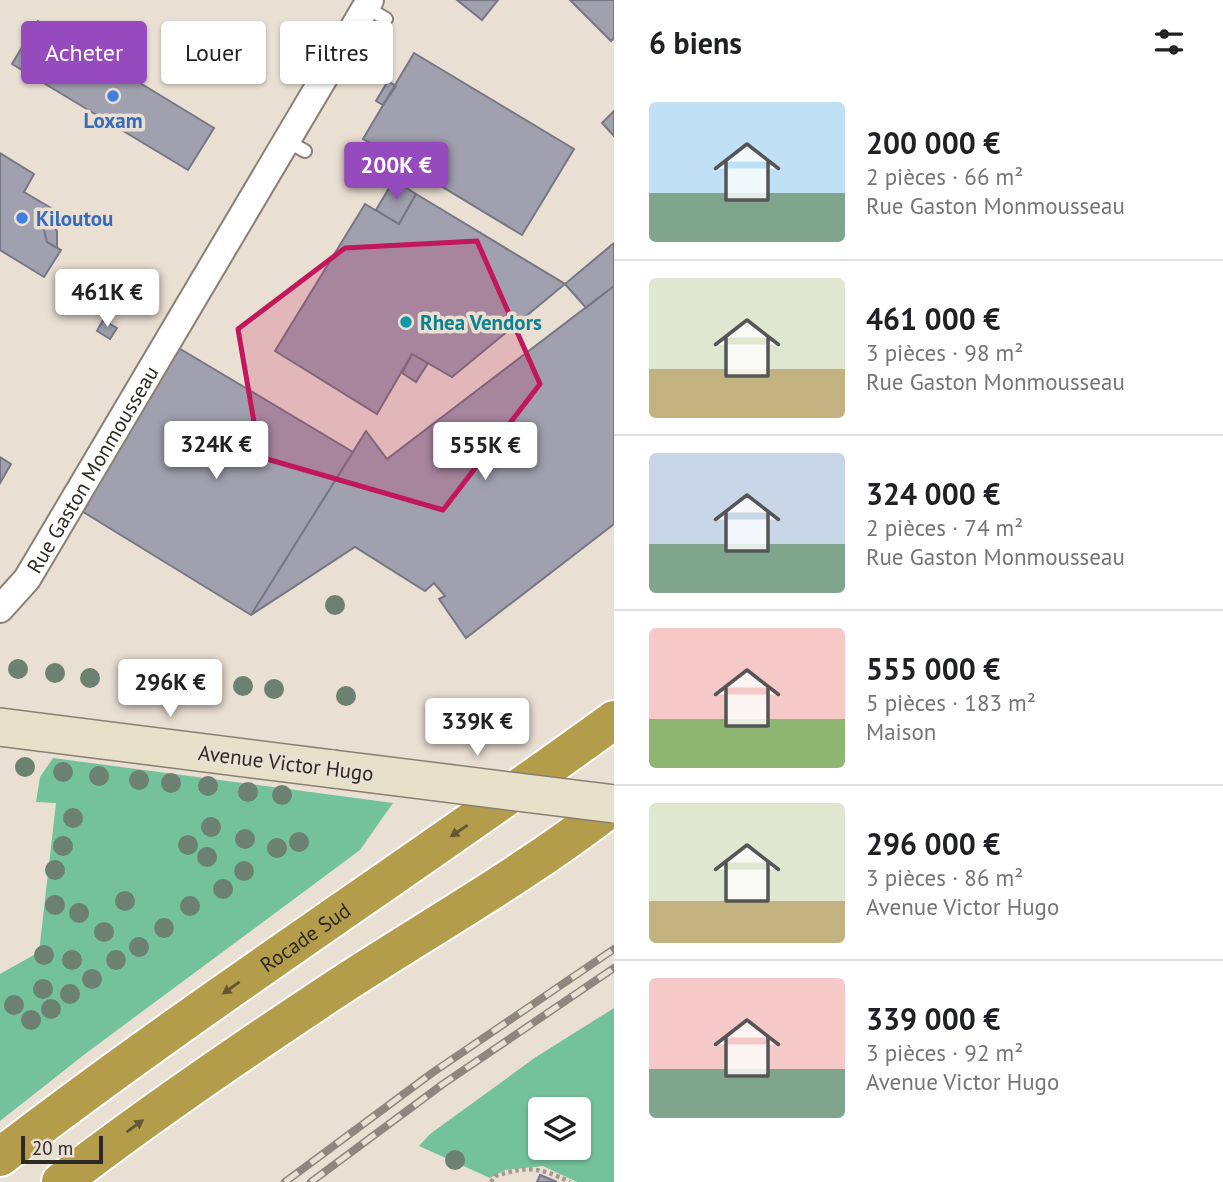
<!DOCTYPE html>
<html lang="fr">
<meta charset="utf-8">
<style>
:root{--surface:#fff;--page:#f2f2f2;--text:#202124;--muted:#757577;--line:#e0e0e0;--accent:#954bbd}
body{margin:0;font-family:"PT Sans",sans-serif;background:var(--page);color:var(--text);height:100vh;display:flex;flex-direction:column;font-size:26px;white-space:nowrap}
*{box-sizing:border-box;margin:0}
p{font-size:23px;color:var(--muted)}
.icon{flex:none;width:38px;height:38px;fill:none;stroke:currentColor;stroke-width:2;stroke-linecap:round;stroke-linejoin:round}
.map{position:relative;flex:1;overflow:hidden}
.sheet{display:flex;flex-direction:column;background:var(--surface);width:609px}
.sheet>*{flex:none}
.hud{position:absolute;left:21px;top:21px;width:486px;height:63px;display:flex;gap:14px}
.controls{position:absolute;left:528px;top:1097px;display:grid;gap:14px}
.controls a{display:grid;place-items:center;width:63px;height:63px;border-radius:7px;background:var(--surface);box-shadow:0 2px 5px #0004;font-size:35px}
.scale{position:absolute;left:21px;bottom:18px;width:82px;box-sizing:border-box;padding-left:7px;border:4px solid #2d2925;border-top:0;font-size:19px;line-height:24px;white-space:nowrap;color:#2d2925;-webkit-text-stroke:5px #eadfd3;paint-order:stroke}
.price{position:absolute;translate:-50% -60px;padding:0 16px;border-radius:7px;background:#fff;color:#222;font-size:23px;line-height:46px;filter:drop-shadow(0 2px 4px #0008)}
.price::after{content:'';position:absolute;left:50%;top:42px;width:21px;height:16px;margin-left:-10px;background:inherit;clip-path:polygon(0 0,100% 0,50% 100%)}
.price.active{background:var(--accent);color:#fff}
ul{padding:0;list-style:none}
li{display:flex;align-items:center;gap:21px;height:175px;padding:0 35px}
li+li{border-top:2px solid var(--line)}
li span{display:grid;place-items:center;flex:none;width:196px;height:140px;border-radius:7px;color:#555}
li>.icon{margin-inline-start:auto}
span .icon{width:84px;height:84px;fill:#fffc;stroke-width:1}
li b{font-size:30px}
h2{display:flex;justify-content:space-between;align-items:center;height:84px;padding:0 35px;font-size:30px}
.pill{padding:0 24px;border-radius:7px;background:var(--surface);box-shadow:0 2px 5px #0004;font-size:24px;line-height:63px}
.pill.active{background:var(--accent);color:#fff}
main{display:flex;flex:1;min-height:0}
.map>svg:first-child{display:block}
</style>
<main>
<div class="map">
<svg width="614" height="1182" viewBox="0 0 614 1182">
<rect width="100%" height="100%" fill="#eadfd3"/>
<!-- green -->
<path fill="#74c29c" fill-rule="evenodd" d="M53,758l340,45 -33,47 -275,204 -85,67v-147l39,-22 17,-149 -20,-1 4,-25z
M614,1008v174h-37l-34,-16 -38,4 -15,8 -71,-32 11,-12 106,-77zM541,1110h38v38h-38z"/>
<!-- building -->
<path fill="#a0a0ae" stroke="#767684" stroke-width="2" d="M457,0h41l-16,20z
M570,0h44v38l-3,3z
M38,21l176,107 -26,42 -176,-106z
M414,53l160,96 -52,86 -159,-96z
M388,81l8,5 -13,19 -7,-4z
M614,111v25l-12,-13z
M0,153l34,21 -10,18 27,16 -9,14 5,20 14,8 -17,27 -44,-27z
M394,180l22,14 -17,30 -23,-14z
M416,194l149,90 -113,93 -40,-23 -35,60 -102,-63 90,-147 34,20z
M46,214l11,17v17l-10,-6 -5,-20z
M614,243v43l-28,22 -21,-24z
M614,286v238l-148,114 -27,-39 6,-3 -11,-13 -9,8 -70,-44 -104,68 115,-184 21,28z
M103,320l14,8 -7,11 -13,-8z
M177,347l176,105 -102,163 -171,-105z
M412,354l16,9 -12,19 -14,-9z
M0,457l11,7 -11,19z
M540,1175l17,7h-20z"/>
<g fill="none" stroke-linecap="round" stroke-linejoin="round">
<defs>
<path id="lane" d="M366,7l20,12
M287,141l18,10"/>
<g id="street">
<path id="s1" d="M0,609l27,-30 343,-579"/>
</g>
<path id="secondary" d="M0,727l333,42"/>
<g id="highway">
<path id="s2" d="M0,1157c199,-153 411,-289 614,-437"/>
<path d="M61,1182c87,-67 178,-129 270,-190 94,-62 193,-117 283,-187"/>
</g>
</defs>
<!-- lane casing -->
<use href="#lane" stroke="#897f74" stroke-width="16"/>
<!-- street casing -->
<use href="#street" stroke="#897f74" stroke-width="30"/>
<!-- secondary casing -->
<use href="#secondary" stroke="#897f74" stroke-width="40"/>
<!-- highway casing -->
<use href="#highway" stroke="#fff" stroke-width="42"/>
<!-- path -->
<path stroke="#a29a91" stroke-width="4.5" stroke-dasharray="3.5 3.5" stroke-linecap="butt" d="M491,1182l4,-6c34,-10 44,-9 75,6"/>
<!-- lane -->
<use href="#lane" stroke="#fff" stroke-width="12"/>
<!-- street -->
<use href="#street" stroke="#fff" stroke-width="26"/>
<!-- secondary -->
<use href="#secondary" stroke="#e8e1c9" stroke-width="37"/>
<!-- highway -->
<use href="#highway" stroke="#b39c4a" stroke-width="38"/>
<defs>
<path id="rail" d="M285,1182l147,-109 182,-124
M311,1182l132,-98 171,-116"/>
</defs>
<!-- rail casing -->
<use href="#rail" stroke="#8f877f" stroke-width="8"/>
<!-- rail -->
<use href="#rail" stroke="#eadfd3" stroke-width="5" stroke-dasharray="16" stroke-linecap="butt"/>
<defs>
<path id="secondary-bridge" d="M333,769l281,35"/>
</defs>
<!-- secondary-bridge casing -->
<use href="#secondary-bridge" stroke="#897f74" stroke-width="40" stroke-linecap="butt"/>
<!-- secondary-bridge -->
<use href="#secondary-bridge" stroke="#e8e1c9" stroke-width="37"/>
</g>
<!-- trees -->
<g fill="#6c8172">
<circle cx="335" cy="605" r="10"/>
<circle cx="18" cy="669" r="10"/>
<circle cx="55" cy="673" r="10"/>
<circle cx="131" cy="674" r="10"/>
<circle cx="165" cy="677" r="10"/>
<circle cx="90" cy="678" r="10"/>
<circle cx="201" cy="681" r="10"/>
<circle cx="243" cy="686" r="10"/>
<circle cx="274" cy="689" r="10"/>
<circle cx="346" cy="696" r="10"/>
<circle cx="25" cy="767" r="10"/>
<circle cx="63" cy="772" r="10"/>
<circle cx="99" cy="776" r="10"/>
<circle cx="139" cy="780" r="10"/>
<circle cx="171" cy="783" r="10"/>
<circle cx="208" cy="786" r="10"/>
<circle cx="248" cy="792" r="10"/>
<circle cx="282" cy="795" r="10"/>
<circle cx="73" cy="818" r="10"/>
<circle cx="211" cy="827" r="10"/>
<circle cx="245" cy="839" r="10"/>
<circle cx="299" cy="842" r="10"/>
<circle cx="188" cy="845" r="10"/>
<circle cx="63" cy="846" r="10"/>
<circle cx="277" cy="848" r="10"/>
<circle cx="207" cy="857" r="10"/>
<circle cx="55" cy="870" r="10"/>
<circle cx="244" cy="871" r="10"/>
<circle cx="223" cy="889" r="10"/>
<circle cx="125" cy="901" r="10"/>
<circle cx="55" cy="905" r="10"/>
<circle cx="190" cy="906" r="10"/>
<circle cx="79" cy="913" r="10"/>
<circle cx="164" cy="928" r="10"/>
<circle cx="104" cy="932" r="10"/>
<circle cx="139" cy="947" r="10"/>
<circle cx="44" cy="955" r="10"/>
<circle cx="72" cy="960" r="10"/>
<circle cx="116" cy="960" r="10"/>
<circle cx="92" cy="979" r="10"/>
<circle cx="43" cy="989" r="10"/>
<circle cx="70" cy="994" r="10"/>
<circle cx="14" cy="1005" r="10"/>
<circle cx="51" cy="1009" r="10"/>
<circle cx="31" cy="1020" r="10"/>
<circle cx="455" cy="1160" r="10"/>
</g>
<!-- one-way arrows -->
<defs><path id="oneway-solid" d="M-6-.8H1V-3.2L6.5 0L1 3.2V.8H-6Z" transform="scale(1.75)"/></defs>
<g fill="#635734">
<use href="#oneway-solid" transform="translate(459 831) rotate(146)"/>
<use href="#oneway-solid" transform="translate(231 988) rotate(145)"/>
<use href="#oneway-solid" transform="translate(135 1126) rotate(-36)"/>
</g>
<!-- marked area -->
<path fill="#c2185b" fill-opacity="0.2" stroke="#c2185b" stroke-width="5" stroke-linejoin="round" d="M477,241l63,143 -97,126 -183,-53 -22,-128 107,-81z"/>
<!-- markers -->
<g fill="#3f7fe0" stroke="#eadfd3" stroke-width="2.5">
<circle cx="113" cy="96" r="7"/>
<circle cx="22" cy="218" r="7"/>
</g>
<circle fill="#0f9aa8" stroke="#eadfd3" stroke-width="2.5" cx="406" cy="322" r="7"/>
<g text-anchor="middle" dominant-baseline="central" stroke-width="7" stroke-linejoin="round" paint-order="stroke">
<!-- shop labels -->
<g font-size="21" font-weight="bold" fill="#366cbe" stroke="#eadfd3">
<text x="113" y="120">Loxam</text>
<text x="36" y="218" text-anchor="start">Kiloutou</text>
</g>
<!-- culture labels -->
<g font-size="21" font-weight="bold" fill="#0d838f" stroke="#eadfd3" text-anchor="start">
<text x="420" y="322">Rhea Vendors</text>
</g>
<!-- street labels -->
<g font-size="21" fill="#2d2925" stroke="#eadfd3">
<text stroke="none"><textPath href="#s1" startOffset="168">Rue Gaston Monmousseau</textPath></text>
<text transform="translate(286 763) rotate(7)">Avenue Victor Hugo</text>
<text stroke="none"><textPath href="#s2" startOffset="376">Rocade Sud</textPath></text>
</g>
</g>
</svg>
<div class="controls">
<a><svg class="icon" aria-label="layers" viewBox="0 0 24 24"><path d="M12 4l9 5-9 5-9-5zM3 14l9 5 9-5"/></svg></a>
</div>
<div class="scale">20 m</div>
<b class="price active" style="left:396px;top:202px">200K €</b>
<b class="price" style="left:107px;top:329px">461K €</b>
<b class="price" style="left:216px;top:481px">324K €</b>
<b class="price" style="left:485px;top:482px">555K €</b>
<b class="price" style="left:170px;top:719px">296K €</b>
<b class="price" style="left:477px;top:758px">339K €</b>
<div class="hud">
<a class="pill active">Acheter</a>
<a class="pill">Louer</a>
<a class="pill">Filtres</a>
</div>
</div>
<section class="sheet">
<h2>6 biens<svg class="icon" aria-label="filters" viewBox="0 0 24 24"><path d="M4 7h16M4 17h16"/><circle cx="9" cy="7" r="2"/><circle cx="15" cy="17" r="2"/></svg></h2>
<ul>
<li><span style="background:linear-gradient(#bfe0f5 65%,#7fa58c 0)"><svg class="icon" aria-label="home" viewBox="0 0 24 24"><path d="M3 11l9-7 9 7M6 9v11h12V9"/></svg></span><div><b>200 000 €</b><p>2 pièces · 66 m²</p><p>Rue Gaston Monmousseau</p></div></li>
<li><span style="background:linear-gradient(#dfe7d0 65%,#c2b280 0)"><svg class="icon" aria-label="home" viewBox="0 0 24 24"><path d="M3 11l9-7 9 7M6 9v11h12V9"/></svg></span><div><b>461 000 €</b><p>3 pièces · 98 m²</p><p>Rue Gaston Monmousseau</p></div></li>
<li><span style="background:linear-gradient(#c9d6e8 65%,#7fa58c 0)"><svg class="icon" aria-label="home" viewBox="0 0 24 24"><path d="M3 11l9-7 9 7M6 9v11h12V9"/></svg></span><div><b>324 000 €</b><p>2 pièces · 74 m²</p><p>Rue Gaston Monmousseau</p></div></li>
<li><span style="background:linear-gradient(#f6c9c9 65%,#8fb573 0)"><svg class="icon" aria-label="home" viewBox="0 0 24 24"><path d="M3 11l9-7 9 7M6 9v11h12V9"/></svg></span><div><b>555 000 €</b><p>5 pièces · 183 m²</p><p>Maison</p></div></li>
<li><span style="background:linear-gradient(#dfe7d0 70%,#c2b280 0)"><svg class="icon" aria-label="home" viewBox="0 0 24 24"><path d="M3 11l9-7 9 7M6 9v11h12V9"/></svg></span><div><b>296 000 €</b><p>3 pièces · 86 m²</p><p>Avenue Victor Hugo</p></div></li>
<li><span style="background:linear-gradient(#f6c9c9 65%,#7fa58c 0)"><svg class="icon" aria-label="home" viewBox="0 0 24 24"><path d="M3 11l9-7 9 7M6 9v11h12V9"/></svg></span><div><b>339 000 €</b><p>3 pièces · 92 m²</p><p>Avenue Victor Hugo</p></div></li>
</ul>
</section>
</main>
